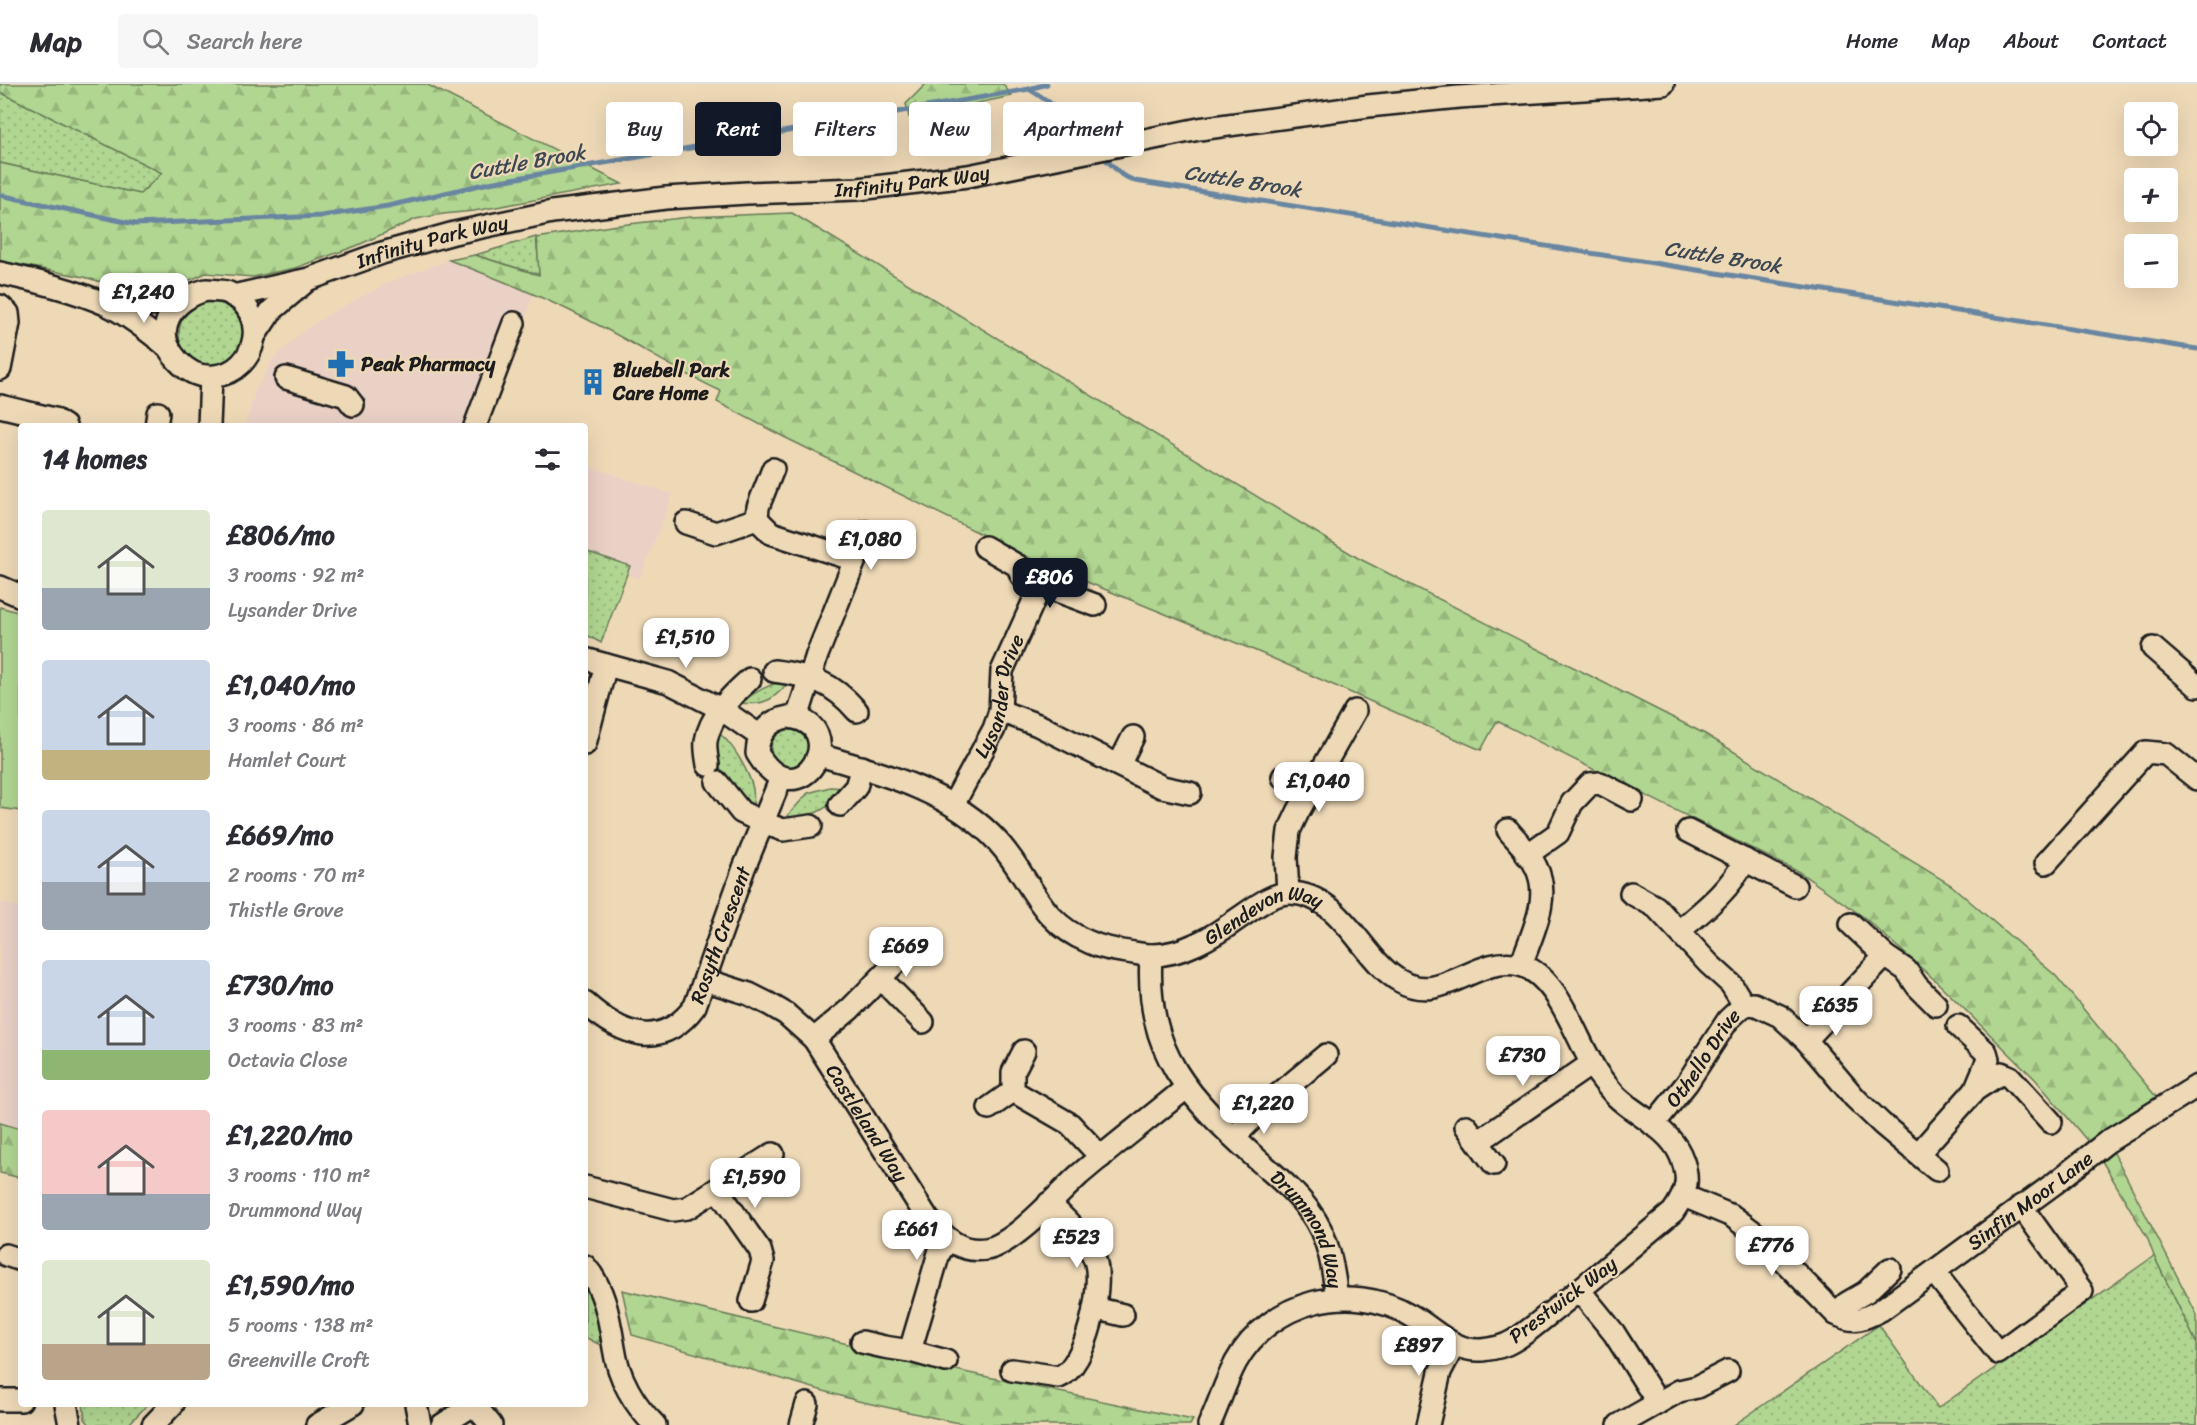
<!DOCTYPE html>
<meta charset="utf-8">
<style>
:root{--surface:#fff;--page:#f7f7f7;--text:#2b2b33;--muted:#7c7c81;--line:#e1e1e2;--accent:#111827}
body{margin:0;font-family:Sriracha,sans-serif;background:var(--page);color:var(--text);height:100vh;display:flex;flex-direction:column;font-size:22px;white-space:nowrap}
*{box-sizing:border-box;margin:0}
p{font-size:20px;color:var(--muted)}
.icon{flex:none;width:33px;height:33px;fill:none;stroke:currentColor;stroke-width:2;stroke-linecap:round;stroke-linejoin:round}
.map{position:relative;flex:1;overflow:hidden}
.details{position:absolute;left:18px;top:339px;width:570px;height:984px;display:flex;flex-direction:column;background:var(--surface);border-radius:6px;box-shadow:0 6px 24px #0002}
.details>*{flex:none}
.guide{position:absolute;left:606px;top:18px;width:570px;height:54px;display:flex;gap:12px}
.buttons{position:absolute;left:2124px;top:18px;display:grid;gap:12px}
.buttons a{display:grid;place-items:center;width:54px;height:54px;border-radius:6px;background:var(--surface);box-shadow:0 6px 24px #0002;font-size:30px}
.price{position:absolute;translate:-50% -51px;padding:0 14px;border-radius:12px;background:#fff;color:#222;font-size:20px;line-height:39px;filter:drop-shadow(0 2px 3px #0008)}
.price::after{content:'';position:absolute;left:50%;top:36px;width:18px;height:14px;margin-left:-9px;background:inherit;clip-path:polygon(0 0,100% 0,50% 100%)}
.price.active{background:var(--accent);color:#fff}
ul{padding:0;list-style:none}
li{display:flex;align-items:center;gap:18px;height:150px;padding:0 24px}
li span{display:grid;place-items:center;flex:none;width:168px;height:120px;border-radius:6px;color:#555}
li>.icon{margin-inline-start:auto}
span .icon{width:72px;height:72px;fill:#fffc;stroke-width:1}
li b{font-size:26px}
h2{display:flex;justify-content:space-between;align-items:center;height:72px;padding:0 24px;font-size:26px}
.pill{padding:0 21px;border-radius:6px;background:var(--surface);box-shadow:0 6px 24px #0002;font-size:21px;line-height:54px}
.pill.active{background:var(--accent);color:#fff}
header{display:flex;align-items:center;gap:36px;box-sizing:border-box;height:84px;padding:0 30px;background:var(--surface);border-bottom:2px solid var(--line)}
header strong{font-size:28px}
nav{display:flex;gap:33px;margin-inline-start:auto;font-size:21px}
.search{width:420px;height:54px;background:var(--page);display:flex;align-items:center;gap:15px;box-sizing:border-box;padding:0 21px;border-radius:6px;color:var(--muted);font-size:22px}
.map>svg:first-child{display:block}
</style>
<header>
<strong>Map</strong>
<div class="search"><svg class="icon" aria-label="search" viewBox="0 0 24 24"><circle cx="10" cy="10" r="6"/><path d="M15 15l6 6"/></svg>Search here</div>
<nav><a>Home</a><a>Map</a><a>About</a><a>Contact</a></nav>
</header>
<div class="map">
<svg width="2197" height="1341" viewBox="0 0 2197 1341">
<defs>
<pattern id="grass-dots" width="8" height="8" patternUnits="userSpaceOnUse" patternTransform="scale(1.5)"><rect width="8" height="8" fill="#b1d691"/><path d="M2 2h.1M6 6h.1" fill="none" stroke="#98b77c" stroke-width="1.8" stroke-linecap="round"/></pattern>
<pattern id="forest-firs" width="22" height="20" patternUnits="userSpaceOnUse" patternTransform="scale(1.5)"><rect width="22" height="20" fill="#b1d691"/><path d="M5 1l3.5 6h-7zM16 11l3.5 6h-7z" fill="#98b77c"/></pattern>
</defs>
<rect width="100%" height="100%" fill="#eed9b7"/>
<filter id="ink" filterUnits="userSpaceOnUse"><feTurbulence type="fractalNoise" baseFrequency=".0167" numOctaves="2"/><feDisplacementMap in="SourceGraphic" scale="12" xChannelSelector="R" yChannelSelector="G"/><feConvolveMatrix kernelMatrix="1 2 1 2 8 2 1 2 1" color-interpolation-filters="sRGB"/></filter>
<g filter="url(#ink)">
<!-- built -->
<path fill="#ead1c6" d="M449,176l85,33 -45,133h-244l10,-34 18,-33 33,-30 32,-20 51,-27z
M585,381l88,29 -33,85 -14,-5 -41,60z
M0,818l21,5v222l-21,-6z"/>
<!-- grass -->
<path fill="url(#grass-dots)" stroke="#667956" stroke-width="1.5" d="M0,8l163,81 -23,21 -140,-31z
M536,153l4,38 -65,-20z
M179 250a32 32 0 1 1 64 0a32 32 0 1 1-64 0Z
M588,468l42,14 -29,77 -16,-9v-76z
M791,596c-17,19 -25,26 -51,23 17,-12 30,-20 51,-23z
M771 665a19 19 0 1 1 38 0a19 19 0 1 1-38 0Z
M721,651c12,9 29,39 32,54 1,6 0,13 1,19l-7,1c-18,-24 -34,-40 -30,-73z
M830,703l17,1c-16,18 -31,29 -57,31l-2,-4 20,-22z
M2154,1172l43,88v81h-463l145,-100 59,83z
M585,1204c8,16 22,38 13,56l-13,-7z
M83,1320h65l-20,21h-38l-5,-6z"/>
<!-- forest -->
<path fill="url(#forest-firs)" stroke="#667956" stroke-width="1.5" d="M0,0h426l196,100 -148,27 -31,3 -27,5 -60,27 -61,22 -42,9 -47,-4 -32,14 -45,3 -45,-13 -84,-16v-98l140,31 22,-21 -162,-81z
M926,0h77l9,12 -103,21 -3,-13z
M792,129l566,345 347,176 246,151 105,91 107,129 -73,39 -55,-65 -98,-97 -72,-64 -66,-46 -302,-151 -16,29 -225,-99 -218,-89 -254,-125 -67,-35 4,-11c-42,-19 -80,-44 -121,-65 -49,-26 -99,-46 -151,-66l26,-5 64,20 -2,-37 74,-12 79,-9z
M0,1039l21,6v49l-21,-5z
M2111,1063l86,168v29l-43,-88 -7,-19 -45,-76z
M622,1206l347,83 224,47 -3,5h-222l-110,-24 -226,-66z"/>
<!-- park -->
<path fill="#b1d691" stroke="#667956" stroke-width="1.5" d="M0,523l21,6v198l-21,-3z"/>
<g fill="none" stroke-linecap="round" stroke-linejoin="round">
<!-- stream -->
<path stroke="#6986a1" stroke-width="5" d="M1029,5l18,-5
M1100,70l22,21 13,6 1062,168
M0,111l135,29 186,-8 67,-10 101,-23 540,-94c24,14 45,33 63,55"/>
<defs>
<g id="minor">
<path d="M0,189c36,8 74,17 108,32 22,11 42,27 61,43"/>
<path d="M206,206c8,1 16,0 23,3 41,19 29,78 -14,83 -15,2 -27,-4 -37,-15 -28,-30 -6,-62 28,-71z"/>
<path id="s1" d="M233,212l76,-17 73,-26 72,-20 98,-21 114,-14 81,-5 111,-4 110,-13 231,-47 169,-23 91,-9 204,-13"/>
<path d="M108,221l71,-2"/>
<path d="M0,222l8,7 1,10 -9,46"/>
<path d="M255,251l16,-24 33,-28"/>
<path d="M286,294l60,18 7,9"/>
<path d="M0,322l54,13 11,7"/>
<path d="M156,342l2,-13"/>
<path d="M209,342l2,-49"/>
<path d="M475,342l39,-103"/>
<path d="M773,385l-15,38 -1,12 14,14 84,27 -38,95 -20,63"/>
<path d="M686,439l30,10 41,-14"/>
<path d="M985,463l33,19 3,9 20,10 54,20"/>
<path d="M855,476l11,-28"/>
<path d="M0,503l21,9"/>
<path d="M2153,564l44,38"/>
<path d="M585,575l83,23 53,27 39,27"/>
<path d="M774,587c38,5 58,11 83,40"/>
<path d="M1000,627l38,14 124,62 28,6"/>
<path d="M788,633c67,6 12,108 -31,36 1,-20 12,-33 31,-36z"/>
<path d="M585,660l21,-79"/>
<path id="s2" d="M819,671c63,18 134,37 179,87 34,37 39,79 91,100 12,6 25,8 39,10 7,1 15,3 22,3 32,1 64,-19 89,-37 15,-10 33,-25 51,-25 53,1 71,66 110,88 43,25 76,-27 120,-16 39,10 57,78 78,109 6,8 12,16 19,23 20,19 51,31 63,57 11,24 7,38 -7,58 -40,33 -79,67 -120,99 -13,10 -26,22 -40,30 -8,5 -21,8 -31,9 -29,2 -48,-22 -72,-35 -60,-35 -140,-14 -174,47 -11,20 -17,42 -27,63"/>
<path d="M708,681c-1,-7 -3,-16 -2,-24 4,-25 26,-46 44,-62"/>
<path d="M1119,681l14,-28"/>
<path d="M1283,693l26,14"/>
<path d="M717,698l24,30 23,11 19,7 28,-4"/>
<path d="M840,721l16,-18 6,-20"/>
<path id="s3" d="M953,721l41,-76 6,-18 2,-40 39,-86"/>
<path d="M1508,746c9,11 22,23 28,37 16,31 -5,68 -15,98"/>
<path d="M1688,747l107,55"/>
<path d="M1527,771l31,-22 14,-30 18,-19 10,-1 32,17"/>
<path d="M2046,779l100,-111 20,2 31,25"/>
<path d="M1288,809l-2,-36 3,-26 9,-19 57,-101"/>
<path d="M1631,809l25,14 53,57 22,20 13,21"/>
<path d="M1851,840l34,32 21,14 11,16 19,19"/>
<path d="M1679,847c26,-22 51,-41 66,-71"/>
<path id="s4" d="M1151,871c-6,100 38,142 107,205 18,16 38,32 52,52 19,25 23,56 27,86"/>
<path d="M881,895l42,43"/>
<path id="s5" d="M705,896l44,14 20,10 17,10 28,25 114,180c17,18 31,34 58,30 28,-4 72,-55 93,-74 35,-30 72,-58 107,-87"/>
<path id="s6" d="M585,919c36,32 76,49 110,3l49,-138 37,-90"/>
<path d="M1958,942l28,26 2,7 -13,31"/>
<path d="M814,955l36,-30 57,-58"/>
<path d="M1806,956l79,-84"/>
<path d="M1024,967l-11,21v19l57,33 31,33"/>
<path d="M989,1024l24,-17"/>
<path id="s7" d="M1653,1041l34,-42 41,-63 16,-15 10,-1 26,12 26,24 49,58 27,26 55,46"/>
<path d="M1466,1042l28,38"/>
<path d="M1234,1053l32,-32 60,-50"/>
<path d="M1478,1058l113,-78"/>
<path d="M1918,1070l57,-64 26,-17 9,4 41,45"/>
<path d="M585,1103l88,23 14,-2 86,-54"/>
<path d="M718,1106l42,60 3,11 -12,40"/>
<path id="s8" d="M1684,1112l48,20 28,21 76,77c18,10 28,5 45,-4l174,-127 52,-41 90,-56"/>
<path d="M6,1171l15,5"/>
<path d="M585,1182c20,23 24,52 29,82 4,29 20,57 41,77"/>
<path d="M1934,1188l64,81 84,-62 -61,-85"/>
<path d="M1579,1206l35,43 44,70 21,-12 18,-4 31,-16"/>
<path d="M1094,1224l29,7"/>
<path d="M1836,1230l11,-11 19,-11 24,-23"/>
<path d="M862,1258l22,5 26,4 36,10"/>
<path d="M910,1267l29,-98 9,-13"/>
<path d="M1012,1286l47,7c27,-10 45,-91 36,-117 -8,-22 -30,-40 -46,-57"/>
<path d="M0,1316h21"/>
<path d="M66,1320l4,21"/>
<path d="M416,1320l4,21"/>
<path d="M153,1341l20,-21"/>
<path d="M317,1341l36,-21"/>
<path d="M442,1341l28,-18 7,1 14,17"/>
<path d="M801,1341l6,-21"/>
<path d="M1428,1341l12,-53 14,-27"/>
<path d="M1619,1341l39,-22"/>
</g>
</defs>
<!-- minor casing -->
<use href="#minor" stroke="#1c1c1c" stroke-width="26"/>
<!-- minor -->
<use href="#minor" stroke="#eed9b7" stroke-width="21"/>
</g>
</g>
<!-- icons -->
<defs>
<symbol id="pharmacy-bare" viewBox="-9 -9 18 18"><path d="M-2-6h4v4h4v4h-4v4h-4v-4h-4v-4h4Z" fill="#1f6fb2" stroke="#eed9b7" stroke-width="2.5" paint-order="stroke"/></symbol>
<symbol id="building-bare" viewBox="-9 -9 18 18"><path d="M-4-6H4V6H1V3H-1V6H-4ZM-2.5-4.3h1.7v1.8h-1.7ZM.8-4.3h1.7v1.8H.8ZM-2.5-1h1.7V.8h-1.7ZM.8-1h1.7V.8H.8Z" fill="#1f6fb2" stroke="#eed9b7" stroke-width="2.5" paint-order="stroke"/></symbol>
</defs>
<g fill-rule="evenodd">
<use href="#pharmacy-bare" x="322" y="261" width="38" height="38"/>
<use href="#building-bare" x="574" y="279" width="38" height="38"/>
</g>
<g text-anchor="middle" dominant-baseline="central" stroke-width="4.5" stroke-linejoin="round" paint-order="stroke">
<!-- street labels -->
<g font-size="20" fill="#1c1c1c" stroke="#eed9b7">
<text stroke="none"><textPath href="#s1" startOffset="692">Infinity Park Way</textPath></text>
<text stroke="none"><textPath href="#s1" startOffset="207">Infinity Park Way</textPath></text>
<text stroke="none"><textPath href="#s3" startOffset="120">Lysander Drive</textPath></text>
<text stroke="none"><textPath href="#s2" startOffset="526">Glendevon Way</textPath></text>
<text stroke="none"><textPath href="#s6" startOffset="204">Rosyth Crescent</textPath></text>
<text stroke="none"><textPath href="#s7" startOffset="84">Othello Drive</textPath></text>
<text stroke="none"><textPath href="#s5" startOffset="225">Castleland Way</textPath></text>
<text stroke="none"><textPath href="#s8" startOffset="428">Sinfin Moor Lane</textPath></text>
<text stroke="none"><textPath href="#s4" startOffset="330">Drummond Way</textPath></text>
<text transform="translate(1563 1216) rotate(-37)">Prestwick Way</text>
</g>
<!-- poi labels -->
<g font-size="20" font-weight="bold" fill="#1c1c1c" stroke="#eed9b7" text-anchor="start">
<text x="361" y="280">Peak Pharmacy</text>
<text x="613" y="286">Bluebell Park<tspan x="613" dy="23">Care Home</tspan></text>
</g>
<!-- water labels -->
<g font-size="21" font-style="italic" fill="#3c4853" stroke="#eed9b7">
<text transform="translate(527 78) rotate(-10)">Cuttle Brook</text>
<text transform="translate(1243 97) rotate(9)">Cuttle Brook</text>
<text transform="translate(1723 173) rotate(9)">Cuttle Brook</text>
</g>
</g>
</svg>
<div class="buttons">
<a><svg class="icon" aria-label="locate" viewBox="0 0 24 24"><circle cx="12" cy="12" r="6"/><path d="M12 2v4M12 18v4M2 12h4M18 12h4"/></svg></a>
<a>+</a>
<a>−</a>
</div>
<b class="price" style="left:144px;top:240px">£1,240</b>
<b class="price" style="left:871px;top:487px">£1,080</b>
<b class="price active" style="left:1050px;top:525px">£806</b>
<b class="price" style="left:686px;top:585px">£1,510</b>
<b class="price" style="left:1319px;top:729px">£1,040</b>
<b class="price" style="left:906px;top:894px">£669</b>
<b class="price" style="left:1836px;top:953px">£635</b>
<b class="price" style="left:1523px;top:1003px">£730</b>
<b class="price" style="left:1264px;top:1051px">£1,220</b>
<b class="price" style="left:755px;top:1125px">£1,590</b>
<b class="price" style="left:917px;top:1177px">£661</b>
<b class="price" style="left:1077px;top:1185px">£523</b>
<b class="price" style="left:1772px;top:1193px">£776</b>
<b class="price" style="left:1419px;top:1293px">£897</b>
<div class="guide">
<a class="pill">Buy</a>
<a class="pill active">Rent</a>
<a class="pill">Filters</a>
<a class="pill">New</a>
<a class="pill">Apartment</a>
</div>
<section class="details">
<h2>14 homes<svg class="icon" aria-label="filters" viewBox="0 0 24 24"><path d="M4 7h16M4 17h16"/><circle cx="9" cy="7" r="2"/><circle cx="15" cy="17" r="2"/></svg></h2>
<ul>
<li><span style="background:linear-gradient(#dfe7d0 65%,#9aa5b1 0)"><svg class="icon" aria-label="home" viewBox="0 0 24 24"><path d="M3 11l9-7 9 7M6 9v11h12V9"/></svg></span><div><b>£806/mo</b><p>3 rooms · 92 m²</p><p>Lysander Drive</p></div></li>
<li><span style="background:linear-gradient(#c9d6e8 75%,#c2b280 0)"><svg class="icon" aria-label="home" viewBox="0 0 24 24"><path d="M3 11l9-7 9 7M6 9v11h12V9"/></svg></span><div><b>£1,040/mo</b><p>3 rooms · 86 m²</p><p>Hamlet Court</p></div></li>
<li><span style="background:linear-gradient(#c9d6e8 60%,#9aa5b1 0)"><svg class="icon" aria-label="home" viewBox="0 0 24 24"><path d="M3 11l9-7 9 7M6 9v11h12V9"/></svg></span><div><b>£669/mo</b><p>2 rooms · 70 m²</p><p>Thistle Grove</p></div></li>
<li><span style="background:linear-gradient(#c9d6e8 75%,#8fb573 0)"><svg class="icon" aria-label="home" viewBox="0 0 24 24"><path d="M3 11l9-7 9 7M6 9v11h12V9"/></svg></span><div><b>£730/mo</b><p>3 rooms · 83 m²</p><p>Octavia Close</p></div></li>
<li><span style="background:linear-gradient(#f6c9c9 70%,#9aa5b1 0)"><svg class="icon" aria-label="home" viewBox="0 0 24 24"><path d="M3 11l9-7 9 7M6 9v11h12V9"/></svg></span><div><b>£1,220/mo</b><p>3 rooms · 110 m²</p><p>Drummond Way</p></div></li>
<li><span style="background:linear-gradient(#dfe7d0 70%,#b9a48a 0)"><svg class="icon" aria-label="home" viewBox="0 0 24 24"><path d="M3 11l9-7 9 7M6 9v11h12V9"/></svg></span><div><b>£1,590/mo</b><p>5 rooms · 138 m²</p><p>Greenville Croft</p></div></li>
</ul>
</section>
</div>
